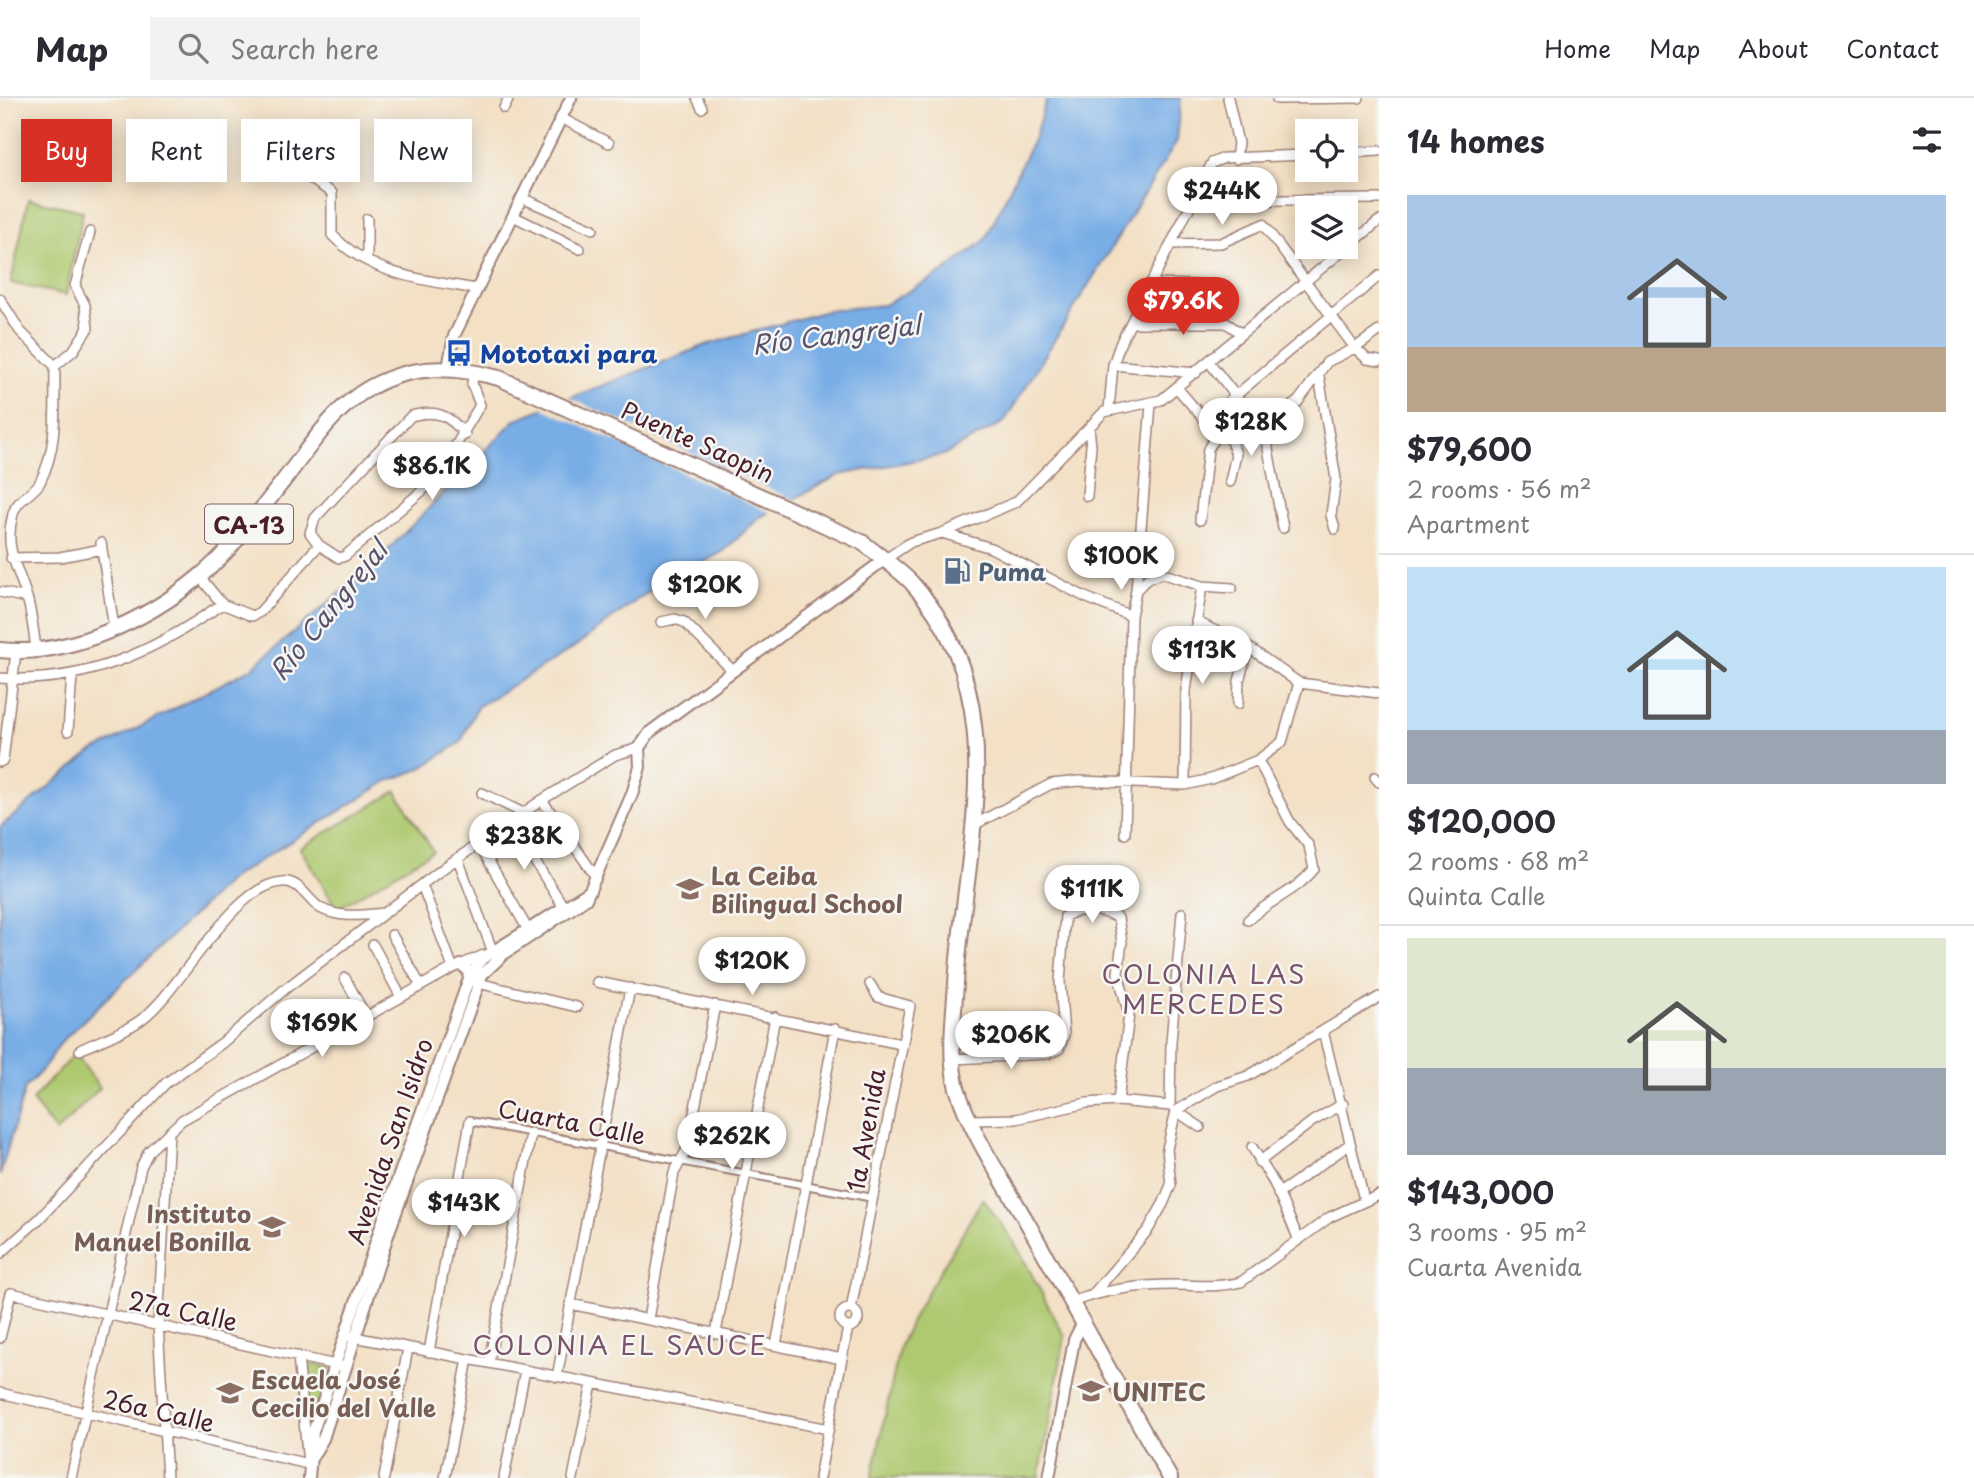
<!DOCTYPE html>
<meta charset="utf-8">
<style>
:root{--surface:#fff;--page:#f2f2f3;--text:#2b2b33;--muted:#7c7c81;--line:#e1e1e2;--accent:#d93025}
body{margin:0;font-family:"Playpen Sans",sans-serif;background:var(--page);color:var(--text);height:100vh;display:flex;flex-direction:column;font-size:26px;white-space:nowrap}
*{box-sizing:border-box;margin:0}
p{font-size:23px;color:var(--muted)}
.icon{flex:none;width:38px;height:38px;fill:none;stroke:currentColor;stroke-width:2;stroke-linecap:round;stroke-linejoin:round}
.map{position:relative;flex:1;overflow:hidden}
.sheet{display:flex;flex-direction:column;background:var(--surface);width:595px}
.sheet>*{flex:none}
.hud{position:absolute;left:21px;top:21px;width:665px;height:63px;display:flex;gap:14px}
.controls{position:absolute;left:1295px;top:21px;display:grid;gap:14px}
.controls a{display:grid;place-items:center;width:63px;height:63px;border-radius:0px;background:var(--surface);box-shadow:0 4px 18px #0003;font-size:35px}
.price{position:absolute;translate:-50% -60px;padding:0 16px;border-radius:24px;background:#fff;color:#222;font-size:23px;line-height:46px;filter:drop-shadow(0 2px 4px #0008)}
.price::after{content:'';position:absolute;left:50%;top:42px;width:21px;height:16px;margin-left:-10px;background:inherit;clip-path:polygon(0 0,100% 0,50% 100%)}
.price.on{background:var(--accent);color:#fff}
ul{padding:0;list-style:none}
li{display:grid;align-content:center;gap:14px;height:371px;padding:0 28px}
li+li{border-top:2px solid var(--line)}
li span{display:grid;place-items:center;height:217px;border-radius:0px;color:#555}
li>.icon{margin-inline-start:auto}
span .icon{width:126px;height:126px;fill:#fffc;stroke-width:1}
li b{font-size:30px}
h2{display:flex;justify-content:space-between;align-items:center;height:84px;padding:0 28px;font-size:30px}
.chip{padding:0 24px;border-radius:0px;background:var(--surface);box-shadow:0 4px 18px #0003;font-size:24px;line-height:63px}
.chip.on{background:var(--accent);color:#fff}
header{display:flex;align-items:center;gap:42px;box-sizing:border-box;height:98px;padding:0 35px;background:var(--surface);border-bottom:2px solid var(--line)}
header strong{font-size:33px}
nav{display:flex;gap:38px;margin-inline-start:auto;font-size:24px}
.search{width:490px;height:63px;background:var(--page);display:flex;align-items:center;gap:18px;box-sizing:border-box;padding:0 24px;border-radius:0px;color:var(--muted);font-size:26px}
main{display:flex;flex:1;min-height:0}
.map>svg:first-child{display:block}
</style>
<header>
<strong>Map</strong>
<div class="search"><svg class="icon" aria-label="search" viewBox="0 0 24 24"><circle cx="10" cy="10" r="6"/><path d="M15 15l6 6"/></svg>Search here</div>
<nav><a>Home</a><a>Map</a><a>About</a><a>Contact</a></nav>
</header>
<main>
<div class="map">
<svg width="1379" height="1380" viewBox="0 0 1379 1380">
<rect width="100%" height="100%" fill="#f6f6f2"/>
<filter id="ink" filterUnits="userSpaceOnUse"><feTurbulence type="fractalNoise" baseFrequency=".0143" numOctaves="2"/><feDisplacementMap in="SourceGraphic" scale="14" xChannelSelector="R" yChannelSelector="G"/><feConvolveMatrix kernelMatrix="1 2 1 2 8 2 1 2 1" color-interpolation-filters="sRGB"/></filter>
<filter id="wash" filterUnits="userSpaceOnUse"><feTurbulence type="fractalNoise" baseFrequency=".00686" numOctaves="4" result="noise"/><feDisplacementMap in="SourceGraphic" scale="28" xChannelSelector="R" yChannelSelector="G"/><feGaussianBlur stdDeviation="1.57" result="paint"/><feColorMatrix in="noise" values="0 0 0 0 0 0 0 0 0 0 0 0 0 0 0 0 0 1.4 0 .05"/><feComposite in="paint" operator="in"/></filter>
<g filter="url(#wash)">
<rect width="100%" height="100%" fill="#f3e0c5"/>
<!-- green -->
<path fill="#aec96f" stroke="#7c744d" stroke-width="2" d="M28,101l55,12 -17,84 -55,-12z
M396,693l37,60 -96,58 -37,-61z
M75,955l25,35 -44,44 -24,-32z
M983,1100l34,49 48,90 -26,141h-167l28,-133 14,-30z
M304,1264l27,6 -21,68z"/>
<!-- water -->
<path fill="#78ade6" stroke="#616688" stroke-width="2" d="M1047,0h134l-4,43 -173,281 -61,33 -104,20 -79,42 -36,34 -82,45 -69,52 -96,59 -16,35 -41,27 -32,12 -156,97 -171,164 -17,26 -19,20 -25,87v-348l90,-74 162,-85 127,-109 137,-140 190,-74 124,-35 54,-5 58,-32 43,-33 49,-102z"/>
<!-- pier -->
<path fill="#f3e0c5" d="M568,299l229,104 -24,13 -231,-106z"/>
</g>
<g filter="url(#ink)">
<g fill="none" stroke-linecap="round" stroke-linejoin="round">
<defs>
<path id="pedestrian" d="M470,1023l403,77"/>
<path id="minor" d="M697,0l5,10
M1228,0l10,45 -2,16
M1277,1l82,-1
M504,10l5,-10
M561,20l48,25
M1346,55l33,-2
M287,65l45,30v42c40,41 92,45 145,54
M522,100l71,31
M1193,103l186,-2
M513,118l67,33
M367,121v42
M1171,146l50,-1 42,-19 92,124 12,11 12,2
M1151,186l53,1
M0,201l20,32 35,35
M1131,225h95l15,10
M1209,264l45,57
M1113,267l83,8
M1319,278l17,103 -5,36 4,14
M1177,290l40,46 10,3 27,-18h15l28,-16 30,-41 28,-14 24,-17
M1109,311l4,-44 7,-21 92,-181 12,-5 83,-3
M1269,321l-1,30 15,79
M1205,323l174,-145
M465,337c-15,-20 -29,-26 -54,-19l-96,102 -5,15 9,12 20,13 6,-2 90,-76 45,-75 -8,-21 2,-13
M1229,338l7,18 -6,28
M1087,398l4,-50 -2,-19
M1200,422l8,-71 9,-15
M942,435l49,15 94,49 46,19
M101,445l13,85
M11,460l49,-1 42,-8
M884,462l27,-18 31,-9 74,-31 88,-90 57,-12 218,-179
M200,479l22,27 30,12 8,-4 59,-67
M1136,492l11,-11 14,-6 41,13 30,2
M0,494l27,6
M1196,523l55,28 48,34 80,10
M661,524l14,-3 9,3 48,48
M36,551c-2,-16 -4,-32 -8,-48 -9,-33 -25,-50 -15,-87 4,-16 20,-19 27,-32 19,-36 14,-77 15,-116l18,-15 15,-23 -3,-23 -10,-19 15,-54
M0,580c84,7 155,-27 222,-74
M1238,606l1,-23 9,-33
M68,633l4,-56
M0,664l3,-2 13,-108
M1375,679l4,5
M1185,687l1,-95 16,-104
M482,695l41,20
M542,702l54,77
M510,724l53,84
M972,728l79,-42 28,-3 106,4 26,-6 47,-19 24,-18 17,-59
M1125,736l6,-218 5,-26 15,-186
M479,746l49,86
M458,761l36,96
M422,787l31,83
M1248,822c21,-20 48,-28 66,-51l-5,-23 -19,-24 -32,-62
M392,837l29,51
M373,847l28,52
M345,880l21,39
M474,884l103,25
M597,884l304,62
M1323,933l41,169
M80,952c20,-10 44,-17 62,-31 40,-30 89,-133 140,-137 18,-2 25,18 38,26 20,11 43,7 64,5
M954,961l93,-5 12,-5 5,-14 -4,-53 5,-66c17,-9 37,-7 53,2l4,24 -4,31 11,42 -11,86
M1176,1013l24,16
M971,1022l45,-1 71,-16 31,-2 52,5 1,-64 11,-129
M1252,1049l22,36 25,57
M1259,1064l54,-41 30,-17
M1278,1096l72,-50
M0,1156l39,-35 127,-136 56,-40 63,-54 160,-122 97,-67 73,-45 24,-7
M1094,1195l54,-63 15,-26 8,-19 -4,-36 9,-38 41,-25 31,-10 131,-79
M1072,1204c31,-12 69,-17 103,-17 24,0 44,3 66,-3l89,-65 49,-22
M570,1206l272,55
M851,1211l59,-303 -32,-9 -8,-13
M840 1220a9 9 0 1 1 18 0a9 9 0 1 1-18 0Z
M648,1221l26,-146 13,-24 28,-144
M716,1235l59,-316
M349,1238l480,93
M0,1240l11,-45 329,73
M776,1247l59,-316
M429,1254l41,-231
M489,1265l42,-230
M557,1279l73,-389
M0,1295l308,71 -10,-108
M71,1380l70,-311 8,-16 33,-31 271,-152 31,-13
M167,1380l-9,-154 11,-191
M384,1380l24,-130
M445,1380l23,-119
M504,1380l21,-108
M573,1380l19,-94
M819,1380l29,-151"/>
<path id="tertiary" d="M448,270l6,-32 117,-238
M461,867l7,5 1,10
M308,1366l15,-25 66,-207 93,-257 22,-21 82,-55 46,-105 8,-27 -1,-19 11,-16 234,-172
M309,1380l4,-46 67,-203 87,-245 13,-23 12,-9 98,-61
M1049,1380l25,-138 9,-18"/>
<path id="primary" d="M0,552c68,8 149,-31 200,-74 33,-27 58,-63 84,-96 25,-32 50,-73 87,-93 42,-23 83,-21 128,-9l363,164c16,13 34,25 49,40 105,113 54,264 45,401 -2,32 -8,73 1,105 14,47 47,93 71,136 47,84 94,170 142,254"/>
</defs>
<!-- pedestrian casing -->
<use href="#pedestrian" stroke="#9e8078" stroke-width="10"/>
<!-- minor casing -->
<use href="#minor" stroke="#9e8078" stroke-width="12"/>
<!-- tertiary casing -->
<use href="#tertiary" stroke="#9e8078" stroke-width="14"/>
<!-- primary casing -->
<use href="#primary" stroke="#9e8078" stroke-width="18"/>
<!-- pedestrian -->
<use href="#pedestrian" stroke="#fff" stroke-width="6"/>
<!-- minor -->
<use href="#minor" stroke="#fff" stroke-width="9"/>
<!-- tertiary -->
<use href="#tertiary" stroke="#fff" stroke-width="10"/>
<!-- primary -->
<use href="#primary" stroke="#fff" stroke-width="14"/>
</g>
</g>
<!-- icons -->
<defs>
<symbol id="bus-bare" viewBox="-9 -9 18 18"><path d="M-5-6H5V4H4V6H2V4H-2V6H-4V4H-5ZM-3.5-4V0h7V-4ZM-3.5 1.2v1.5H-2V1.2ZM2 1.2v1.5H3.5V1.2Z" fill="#1a4fb4" stroke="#f6f6f2" stroke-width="2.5" paint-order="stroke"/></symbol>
<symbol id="fuel-bare" viewBox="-9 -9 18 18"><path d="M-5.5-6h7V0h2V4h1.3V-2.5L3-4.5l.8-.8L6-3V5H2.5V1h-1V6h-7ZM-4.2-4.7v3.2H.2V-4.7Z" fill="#5c6f8a" stroke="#f6f6f2" stroke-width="2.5" paint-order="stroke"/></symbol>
<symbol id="school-bare" viewBox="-9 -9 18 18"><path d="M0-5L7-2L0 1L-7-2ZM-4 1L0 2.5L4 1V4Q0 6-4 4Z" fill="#8d6e63" stroke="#f6f6f2" stroke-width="2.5" paint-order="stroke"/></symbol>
<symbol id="university-bare" viewBox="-9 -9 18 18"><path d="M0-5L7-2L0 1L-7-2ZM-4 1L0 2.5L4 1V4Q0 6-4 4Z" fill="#8d6e63" stroke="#f6f6f2" stroke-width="2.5" paint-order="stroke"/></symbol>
</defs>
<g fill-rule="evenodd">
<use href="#bus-bare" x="440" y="236" width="38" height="38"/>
<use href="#fuel-bare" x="938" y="454" width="38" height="38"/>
<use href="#school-bare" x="671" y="772" width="38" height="38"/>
<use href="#school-bare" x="253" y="1110" width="38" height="38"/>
<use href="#university-bare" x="1072" y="1274" width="38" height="38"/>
<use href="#school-bare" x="211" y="1276" width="38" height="38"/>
</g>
<g text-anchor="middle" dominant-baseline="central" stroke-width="5" stroke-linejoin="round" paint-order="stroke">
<!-- shield labels -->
<rect fill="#f6f6f2" stroke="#7e6067" stroke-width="2" x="205" y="406.5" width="88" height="39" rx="5"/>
<g font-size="23" font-weight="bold" fill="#4a1f2b">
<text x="249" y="426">CA-13</text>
</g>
<!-- transit labels -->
<g font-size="24" font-weight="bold" fill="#164399" stroke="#f6f6f2" text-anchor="start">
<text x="480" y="255">Mototaxi para</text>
</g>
<!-- street labels -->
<g font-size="24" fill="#4a1f2b" stroke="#f6f6f2">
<text transform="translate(698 343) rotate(24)">Puente Saopin</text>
<text transform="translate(572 1023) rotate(11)">Cuarta Calle</text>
<text transform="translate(865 1032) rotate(-80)">1a Avenida</text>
<text transform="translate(389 1043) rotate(-71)">Avenida San Isidro</text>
<text transform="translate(183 1212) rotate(12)">27a Calle</text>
<text transform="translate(159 1312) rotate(13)">26a Calle</text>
</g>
<!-- service labels -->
<g font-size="24" font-weight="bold" fill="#4e5e75" stroke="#f6f6f2" text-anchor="start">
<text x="978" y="473">Puma</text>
</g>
<!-- education labels -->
<g font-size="24" font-weight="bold" fill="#785e54" stroke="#f6f6f2" text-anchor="start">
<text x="711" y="777">La Ceiba<tspan x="711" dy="28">Bilingual School</tspan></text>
<text x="251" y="1115" text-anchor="end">Instituto<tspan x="251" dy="28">Manuel Bonilla</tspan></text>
<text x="251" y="1281">Escuela José<tspan x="251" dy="28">Cecilio del Valle</tspan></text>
<text x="1112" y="1293">UNITEC</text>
</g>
<!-- water labels -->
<g font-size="26" font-style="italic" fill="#5a516c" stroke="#f6f6f2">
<text transform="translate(836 236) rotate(-7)">Río Cangrejal</text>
<text transform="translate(328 512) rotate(-51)">Río Cangrejal</text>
</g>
<!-- neighbourhood labels -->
<g font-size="26" letter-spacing="2" fill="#7a5269" stroke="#f6f6f2">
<text x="1204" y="875">COLONIA LAS<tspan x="1204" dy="30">MERCEDES</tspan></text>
<text x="620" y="1246">COLONIA EL SAUCE</text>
</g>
</g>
</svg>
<div class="controls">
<a><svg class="icon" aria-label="locate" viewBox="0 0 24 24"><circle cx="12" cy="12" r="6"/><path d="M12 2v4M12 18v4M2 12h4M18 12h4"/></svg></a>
<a><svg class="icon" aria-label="layers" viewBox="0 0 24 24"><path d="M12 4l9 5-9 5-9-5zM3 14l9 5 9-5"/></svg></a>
</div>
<b class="price" style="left:1222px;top:129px">$244K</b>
<b class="price on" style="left:1183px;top:239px">$79.6K</b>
<b class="price" style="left:1251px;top:360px">$128K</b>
<b class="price" style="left:432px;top:404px">$86.1K</b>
<b class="price" style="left:1121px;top:494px">$100K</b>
<b class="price" style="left:705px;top:523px">$120K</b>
<b class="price" style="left:1202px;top:588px">$113K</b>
<b class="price" style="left:524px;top:774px">$238K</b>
<b class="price" style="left:1092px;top:827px">$111K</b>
<b class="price" style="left:752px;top:899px">$120K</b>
<b class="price" style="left:322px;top:961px">$169K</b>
<b class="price" style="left:1011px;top:973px">$206K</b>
<b class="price" style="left:732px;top:1074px">$262K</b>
<b class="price" style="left:464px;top:1141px">$143K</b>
<div class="hud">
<a class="chip on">Buy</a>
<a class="chip">Rent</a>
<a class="chip">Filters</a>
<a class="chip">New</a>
</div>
</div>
<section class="sheet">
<h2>14 homes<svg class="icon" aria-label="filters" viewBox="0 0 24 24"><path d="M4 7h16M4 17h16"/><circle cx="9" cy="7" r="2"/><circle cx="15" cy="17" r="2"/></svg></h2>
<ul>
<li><span style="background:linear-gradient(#a9c7e8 70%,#b9a48a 0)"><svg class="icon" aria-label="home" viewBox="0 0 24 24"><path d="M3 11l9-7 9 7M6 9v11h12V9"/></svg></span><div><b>$79,600</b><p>2 rooms · 56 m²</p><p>Apartment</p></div></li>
<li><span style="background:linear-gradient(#bfe0f5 75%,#9aa5b1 0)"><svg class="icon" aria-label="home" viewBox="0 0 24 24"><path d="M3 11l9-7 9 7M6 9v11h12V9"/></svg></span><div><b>$120,000</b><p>2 rooms · 68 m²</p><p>Quinta Calle</p></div></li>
<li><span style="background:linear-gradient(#dfe7d0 60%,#9aa5b1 0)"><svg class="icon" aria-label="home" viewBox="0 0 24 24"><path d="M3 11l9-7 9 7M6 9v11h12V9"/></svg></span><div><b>$143,000</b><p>3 rooms · 95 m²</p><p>Cuarta Avenida</p></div></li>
</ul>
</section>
</main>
